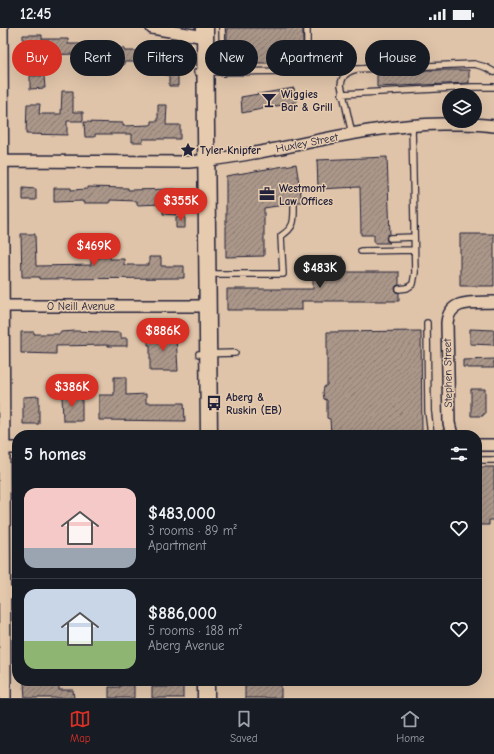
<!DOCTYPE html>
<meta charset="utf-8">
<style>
:root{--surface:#171b24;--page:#242831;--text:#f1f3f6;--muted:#9ea1a6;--line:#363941;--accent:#d93025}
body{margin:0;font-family:"Comic Neue",sans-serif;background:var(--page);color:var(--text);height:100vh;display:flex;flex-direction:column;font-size:15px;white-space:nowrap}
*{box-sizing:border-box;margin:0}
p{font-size:13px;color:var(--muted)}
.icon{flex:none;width:22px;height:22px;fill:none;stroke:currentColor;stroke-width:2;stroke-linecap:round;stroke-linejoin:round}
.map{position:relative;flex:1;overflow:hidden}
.side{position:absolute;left:12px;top:402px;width:470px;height:256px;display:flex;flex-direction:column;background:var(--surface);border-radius:16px;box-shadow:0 4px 16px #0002}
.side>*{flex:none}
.banner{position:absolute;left:12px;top:12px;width:470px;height:36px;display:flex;gap:8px}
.fabs{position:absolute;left:442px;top:60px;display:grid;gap:8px}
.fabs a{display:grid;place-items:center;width:40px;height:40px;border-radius:50%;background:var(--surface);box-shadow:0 4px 16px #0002;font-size:20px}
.price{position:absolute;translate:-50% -34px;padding:0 9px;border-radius:14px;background:var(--accent);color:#fff;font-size:13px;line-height:26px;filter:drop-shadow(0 1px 2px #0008)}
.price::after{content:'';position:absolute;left:50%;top:24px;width:12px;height:9px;margin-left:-6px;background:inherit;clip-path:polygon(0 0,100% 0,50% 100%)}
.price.selected{background:#222;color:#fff}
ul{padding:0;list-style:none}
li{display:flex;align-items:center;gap:12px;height:100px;padding:0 12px}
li+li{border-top:1px solid var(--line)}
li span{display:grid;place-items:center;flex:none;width:112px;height:80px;border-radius:12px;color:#555}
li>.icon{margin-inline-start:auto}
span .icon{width:48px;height:48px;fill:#fffc;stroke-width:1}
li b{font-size:17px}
h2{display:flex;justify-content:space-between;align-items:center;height:48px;padding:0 12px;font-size:17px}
.pill{padding:0 14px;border-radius:18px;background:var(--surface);box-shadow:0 4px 16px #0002;font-size:14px;line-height:36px}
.pill.selected{background:var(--accent);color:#fff}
.status{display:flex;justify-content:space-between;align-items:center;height:28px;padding:0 20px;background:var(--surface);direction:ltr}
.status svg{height:11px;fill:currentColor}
.tabs{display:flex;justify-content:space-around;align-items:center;height:56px;border-top:1px solid var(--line);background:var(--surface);font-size:11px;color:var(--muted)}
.tabs a{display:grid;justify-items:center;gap:2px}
.tabs .selected{color:var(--accent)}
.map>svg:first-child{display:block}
</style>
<div class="status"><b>12:45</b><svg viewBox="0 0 49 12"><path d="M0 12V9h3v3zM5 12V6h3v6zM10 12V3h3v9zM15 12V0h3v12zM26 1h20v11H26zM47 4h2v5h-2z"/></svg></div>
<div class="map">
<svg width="494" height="670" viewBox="0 0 494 670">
<defs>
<pattern id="building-hatch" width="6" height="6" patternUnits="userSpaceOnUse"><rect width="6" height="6" fill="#ab978a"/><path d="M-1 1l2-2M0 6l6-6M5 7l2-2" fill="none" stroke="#8b7b72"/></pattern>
</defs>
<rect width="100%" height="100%" fill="#dfc4a9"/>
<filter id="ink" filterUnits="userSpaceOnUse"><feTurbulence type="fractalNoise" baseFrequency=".025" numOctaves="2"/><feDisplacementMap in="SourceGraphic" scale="8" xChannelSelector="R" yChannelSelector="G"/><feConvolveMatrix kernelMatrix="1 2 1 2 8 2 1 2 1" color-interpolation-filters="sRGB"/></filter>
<g filter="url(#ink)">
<!-- building -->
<path fill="url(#building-hatch)" stroke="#22223b" d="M227,0h76v37h-23v-2h-53z
M23,7h19v4h26v5h24v2h5v10h-18v-2l-50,1v-7h-6z
M124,20v3h22v3h3l-1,8h-24v3h-8v-5h-8l-1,-11z
M164,32h14v26h-9v-11h-4z
M425,42h44v13l-92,4v-14l48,-2z
M30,48h14l1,12 -15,1z
M294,60l3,14 -55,11 -1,-16z
M62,63h11v21h10v9h-16v14l-41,-1 1,-30h13l-1,10h22z
M158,77h9l-1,20h14v14h-37v3h-11v-8h-37v3h-10l-1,-15 39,1v3l27,-1 2,-1v-3h6z
M387,129l3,77 -4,4 1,3 3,2h-16v-8h-13l-1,-48 -42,2 -1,-29z
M296,136l6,38h-8l-3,2 -27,4v48l-38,1v-81z
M88,159l40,1v2l48,-1v26l-13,-1v-10l-26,1v-4l-27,-1v3h-27v-2l-29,1v-14h17v2l17,-1z
M23,160l13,1v11h-13z
M185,188v12h-9v-11z
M21,206h14l1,32 55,-1v-7l19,-1v2h14v6h25v-8h12v9h23v12l-145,1v-2h-17z
M460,206h34v52h-34z
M342,229v15h57v13l-3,1 -1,3 1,3 3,1v8h-97v9h-75v-21h86v-31z
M470,301l24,1v15l-24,-1z
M76,303l45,2v5h6v8h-19v-1l-52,1v8l-35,-1v-21h13v2h26v-2z
M421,303l1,104h-91l-1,-16 -3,-1v-18l-3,-1 -1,-7 1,-5 3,-2v-53z
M148,305h25v3h3l2,35h-28v-26h-2z
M494,331v9h-27v-1h-4v-7z
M114,349h12v18l20,-1v9h38l1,18 -86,-1v-25h15z
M77,356h15l1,11h-16z
M471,361h14v25h-2v2h-12z
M39,368v28h-16v-27z
M62,368h20v25h-19z
M477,439h17v53h-5v5h-12z
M173,653h10v17h-31v-11h21z
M24,655h35v7h14l1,8h-49z
M245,655l36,1v14h-36z
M120,657h14v13h-25v-11h11z"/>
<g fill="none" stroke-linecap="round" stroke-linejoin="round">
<defs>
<path id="lane" d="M222,0l1,45
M197,44l106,-1 4,-4v-39
M342,66l130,-7h22
M352,106l-11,-49c1,-10 7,-14 16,-16l117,-5 11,3 9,5
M390,210l24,-1
M361,223l53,-1
M208,246h75l-2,-38c14,-9 13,-15 13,-30
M399,261l8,-1 6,-4 2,-11 -3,-148
M427,295l1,88 3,24
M199,326l36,-1
M442,407l8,-5
M477,432h17"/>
<path id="street" d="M2,0l3,670
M152,0l53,9
M0,133l189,1c86,-7 168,-37 253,-38 18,0 35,-1 52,2
M3,278h205
M452,407l-3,-12 -2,-100c2,-25 28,-20 47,-21
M477,417h17
M0,420h17
M5,565h12"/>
<path id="secondary" d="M205,0l4,407
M206,670v-17"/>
</defs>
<!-- lane casing -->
<use href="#lane" stroke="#22223b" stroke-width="8"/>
<!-- street casing -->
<use href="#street" stroke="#22223b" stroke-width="14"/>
<!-- secondary casing -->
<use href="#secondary" stroke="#22223b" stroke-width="19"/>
<!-- lane -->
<use href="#lane" stroke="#e7cbae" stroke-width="5.5"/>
<!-- street -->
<use href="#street" stroke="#e7cbae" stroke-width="11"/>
<!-- secondary -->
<use href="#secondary" stroke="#e7cbae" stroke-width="16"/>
</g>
</g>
<!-- icons -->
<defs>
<symbol id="bar-bare" viewBox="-9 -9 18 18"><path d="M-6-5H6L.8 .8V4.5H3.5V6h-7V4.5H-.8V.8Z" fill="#22223b" stroke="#e7cbae" stroke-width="2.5" paint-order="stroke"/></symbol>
<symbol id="sight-bare" viewBox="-9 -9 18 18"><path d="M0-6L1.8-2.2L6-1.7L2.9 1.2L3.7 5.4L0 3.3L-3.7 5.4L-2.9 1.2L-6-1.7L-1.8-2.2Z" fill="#22223b" stroke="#e7cbae" stroke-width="2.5" paint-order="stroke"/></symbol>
<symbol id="office-bare" viewBox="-9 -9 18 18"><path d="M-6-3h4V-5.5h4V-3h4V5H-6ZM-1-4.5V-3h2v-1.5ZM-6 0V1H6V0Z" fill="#22223b" stroke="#e7cbae" stroke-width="2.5" paint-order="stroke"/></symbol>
<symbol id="bus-bare" viewBox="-9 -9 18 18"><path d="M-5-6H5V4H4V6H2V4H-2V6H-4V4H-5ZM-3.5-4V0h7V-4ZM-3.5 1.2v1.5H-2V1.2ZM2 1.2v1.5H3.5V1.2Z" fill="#22223b" stroke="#e7cbae" stroke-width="2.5" paint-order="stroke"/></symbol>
</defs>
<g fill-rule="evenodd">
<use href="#bar-bare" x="258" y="61" width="22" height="22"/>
<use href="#sight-bare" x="177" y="111" width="22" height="22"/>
<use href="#office-bare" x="256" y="155" width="22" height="22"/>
<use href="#bus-bare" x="203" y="364" width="22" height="22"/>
</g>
<g text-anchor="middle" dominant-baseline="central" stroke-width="3" stroke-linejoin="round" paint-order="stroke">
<!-- poi labels -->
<g font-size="11" font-weight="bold" fill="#22223b" stroke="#e7cbae" text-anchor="start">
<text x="281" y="66">Wiggies<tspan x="281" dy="13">Bar &amp; Grill</tspan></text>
<text x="200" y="122">Tyler Knipfer</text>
<text x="279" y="160">Westmont<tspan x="279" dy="13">Law Offices</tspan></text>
<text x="226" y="369">Aberg &amp;<tspan x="226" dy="13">Ruskin (EB)</tspan></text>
</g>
<!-- street labels -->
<g font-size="11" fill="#22223b" stroke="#e7cbae">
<text transform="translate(307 115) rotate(-11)">Huxley Street</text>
<text x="81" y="278">O Neill Avenue</text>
<text transform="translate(448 345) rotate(-91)">Stephen Street</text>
</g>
</g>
</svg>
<div class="fabs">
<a><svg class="icon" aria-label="layers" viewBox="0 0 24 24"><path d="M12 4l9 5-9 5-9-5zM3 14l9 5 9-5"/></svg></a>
</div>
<b class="price" style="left:181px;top:194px">$355K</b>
<b class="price" style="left:94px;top:239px">$469K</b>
<b class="price selected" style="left:320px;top:261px">$483K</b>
<b class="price" style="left:163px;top:324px">$886K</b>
<b class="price" style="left:72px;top:380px">$386K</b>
<div class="banner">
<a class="pill selected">Buy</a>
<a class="pill">Rent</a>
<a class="pill">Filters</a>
<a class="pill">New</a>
<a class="pill">Apartment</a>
<a class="pill">House</a>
</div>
<section class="side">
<h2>5 homes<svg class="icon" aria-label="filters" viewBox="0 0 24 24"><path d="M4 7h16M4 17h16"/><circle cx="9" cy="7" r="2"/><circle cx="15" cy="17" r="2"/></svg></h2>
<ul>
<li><span style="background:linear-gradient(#f6c9c9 75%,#9aa5b1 0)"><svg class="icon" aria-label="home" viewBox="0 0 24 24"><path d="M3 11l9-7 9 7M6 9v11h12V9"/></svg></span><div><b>$483,000</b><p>3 rooms · 89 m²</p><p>Apartment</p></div><svg class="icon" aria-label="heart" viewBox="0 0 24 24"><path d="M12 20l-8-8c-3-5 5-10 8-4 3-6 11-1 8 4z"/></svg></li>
<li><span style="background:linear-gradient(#c9d6e8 65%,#8fb573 0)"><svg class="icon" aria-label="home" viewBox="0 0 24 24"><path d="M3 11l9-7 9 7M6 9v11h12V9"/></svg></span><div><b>$886,000</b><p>5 rooms · 188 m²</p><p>Aberg Avenue</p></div><svg class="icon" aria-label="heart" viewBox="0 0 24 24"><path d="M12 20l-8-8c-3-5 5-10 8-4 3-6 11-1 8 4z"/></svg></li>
</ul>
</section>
</div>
<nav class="tabs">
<a class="selected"><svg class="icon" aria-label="map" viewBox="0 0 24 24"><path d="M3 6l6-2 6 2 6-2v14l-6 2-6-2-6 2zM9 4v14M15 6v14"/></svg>Map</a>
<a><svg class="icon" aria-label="saved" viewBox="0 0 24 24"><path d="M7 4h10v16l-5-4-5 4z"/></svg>Saved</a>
<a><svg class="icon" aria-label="home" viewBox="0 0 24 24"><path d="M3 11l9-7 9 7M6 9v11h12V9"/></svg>Home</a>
</nav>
